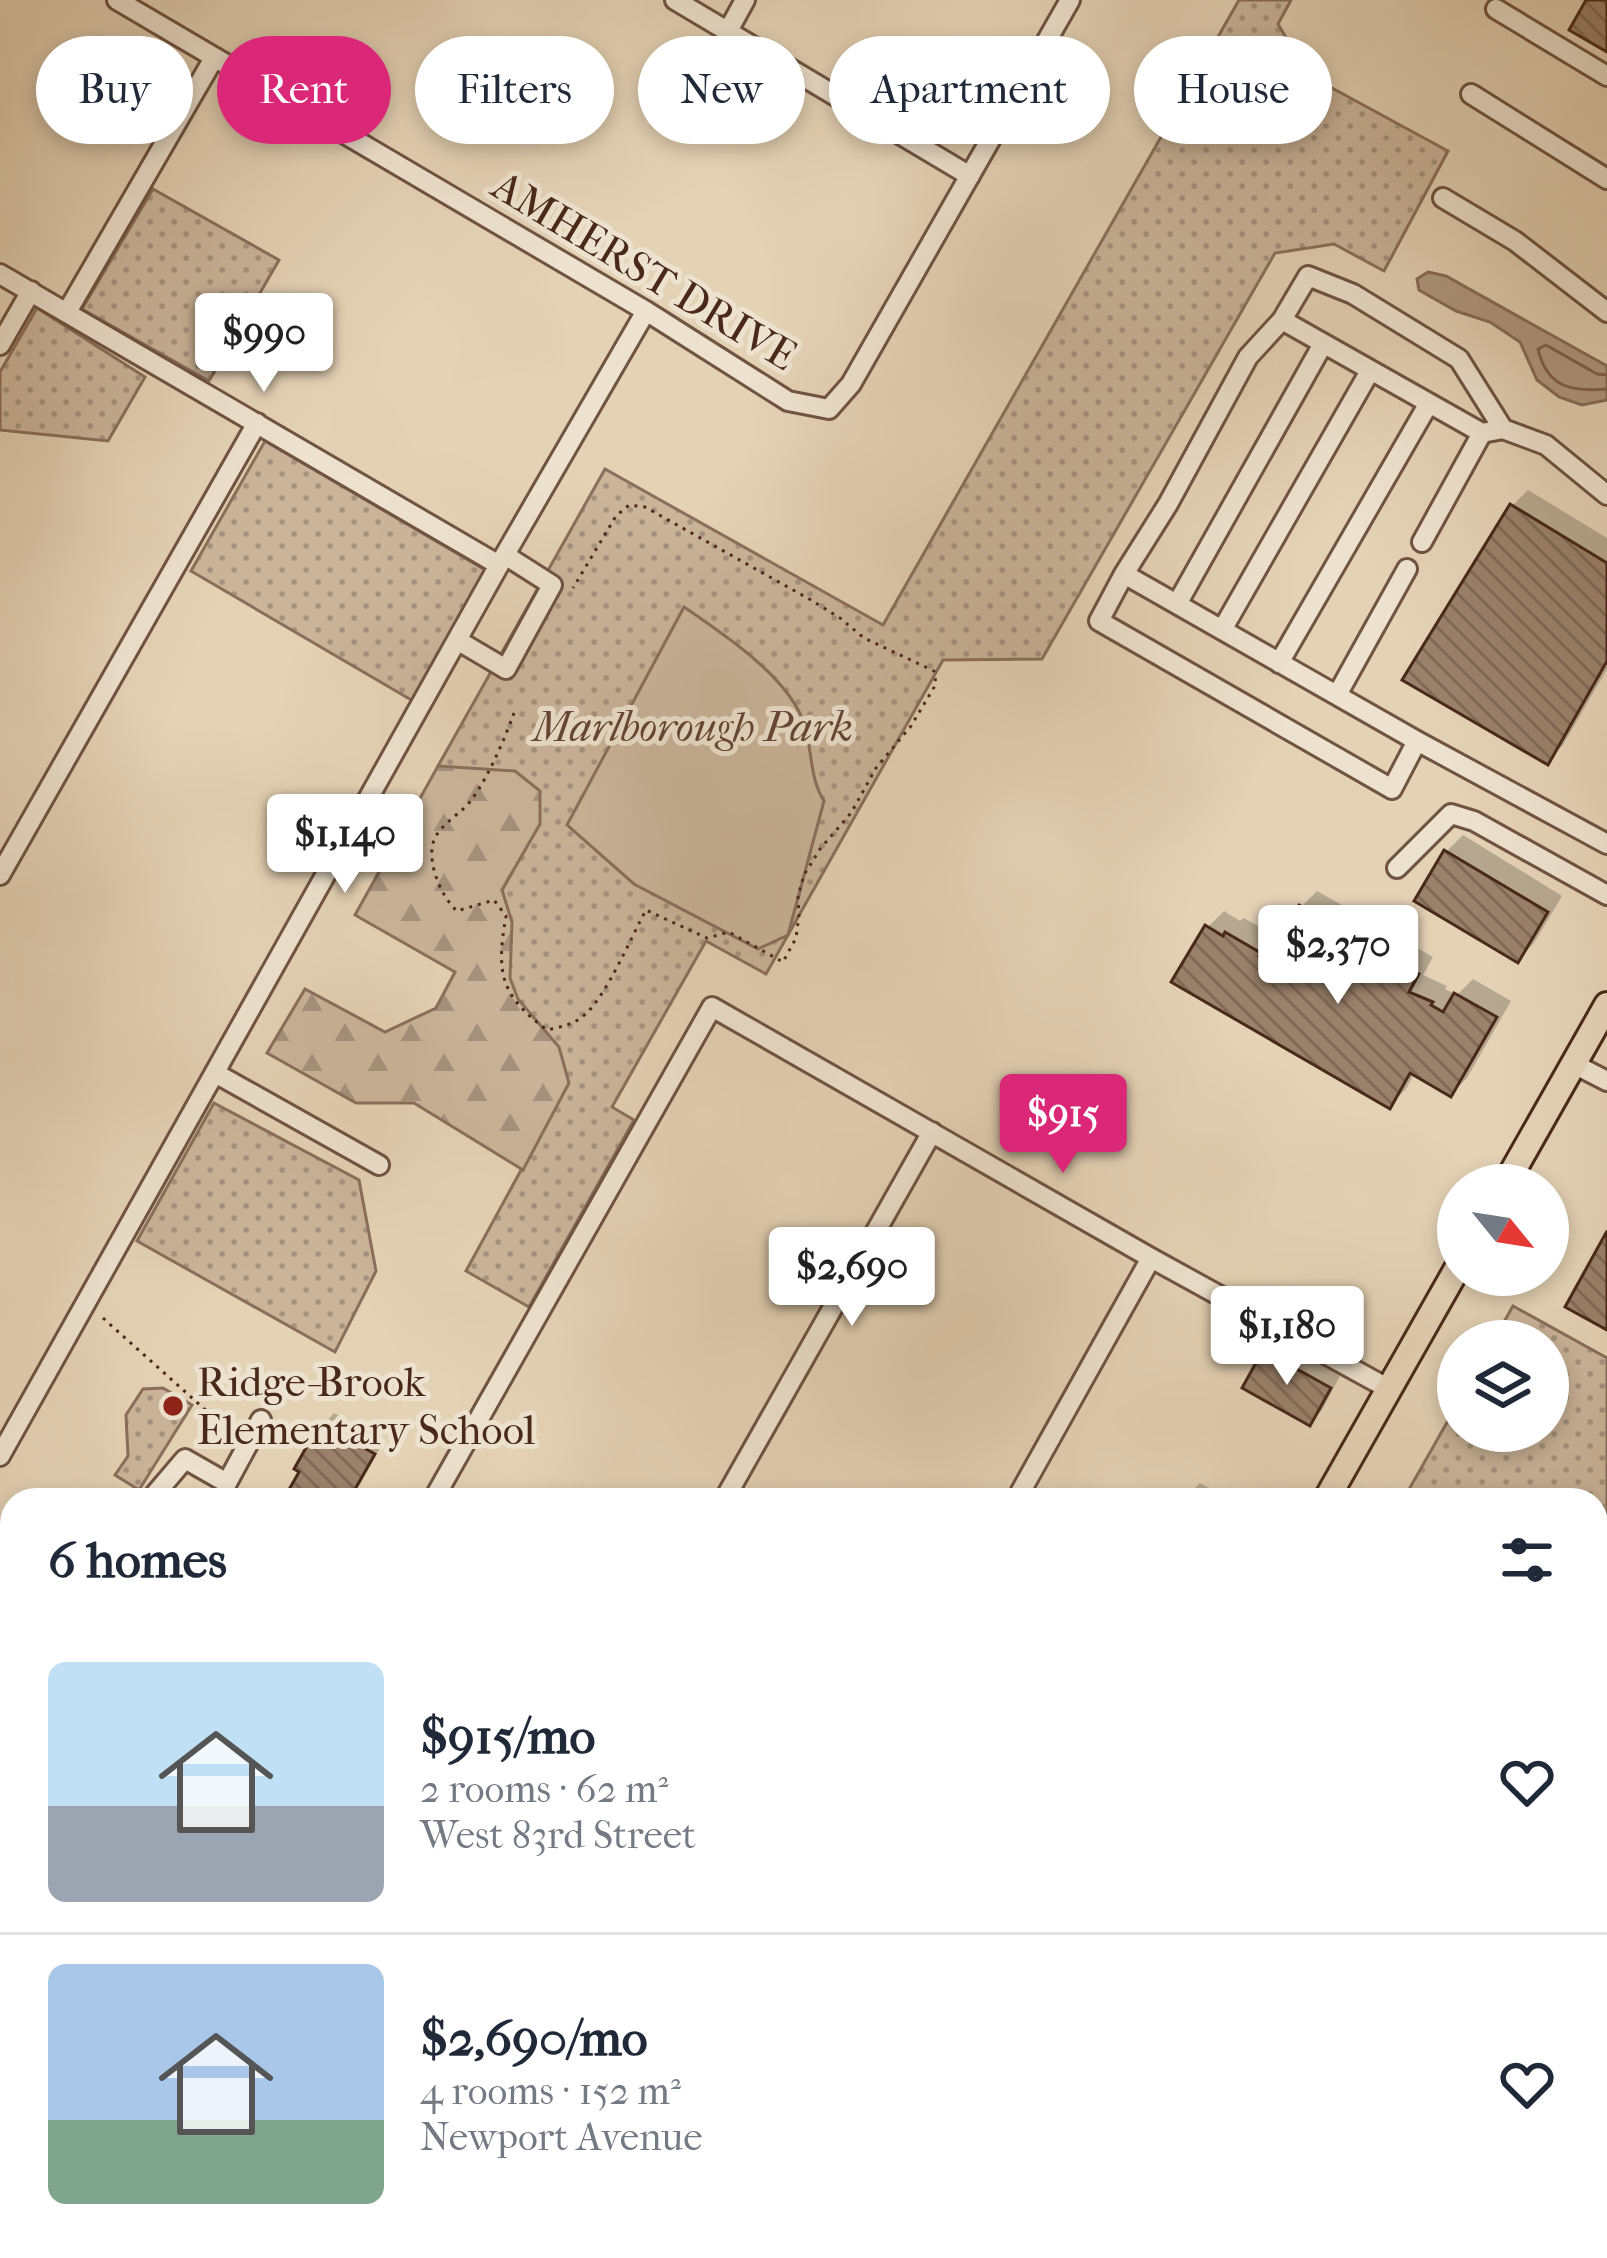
<!DOCTYPE html>
<meta charset="utf-8">
<style>
:root{--surface:#fff;--page:#f2f2f3;--text:#1f2937;--muted:#747a83;--line:#e0e1e3;--accent:#db2777}
body{margin:0;font-family:"IM FELL French Canon",serif;background:var(--page);color:var(--text);height:100vh;display:flex;flex-direction:column;font-size:45px;white-space:nowrap}
*{box-sizing:border-box;margin:0}
p{font-size:39px;color:var(--muted)}
.icon{flex:none;width:66px;height:66px;fill:none;stroke:currentColor;stroke-width:2;stroke-linecap:round;stroke-linejoin:round}
.map{position:relative;flex:1;overflow:hidden}
.details{position:absolute;left:0px;top:1488px;width:1608px;height:771px;display:flex;flex-direction:column;background:var(--surface);border-radius:36px 36px 0 0;box-shadow:0 6px 18px #0003}
.details>*{flex:none}
.guide{position:absolute;left:36px;top:36px;width:1536px;height:108px;display:flex;gap:24px}
.needle{width:78px;rotate:120deg}
.fabs{position:absolute;left:1437px;top:1164px;display:grid;gap:24px}
.fabs a{display:grid;place-items:center;width:132px;height:132px;border-radius:50%;background:var(--surface);box-shadow:0 6px 18px #0003;font-size:60px}
.price{position:absolute;translate:-50% -102px;padding:0 27px;border-radius:12px;background:#fff;color:#222;font-size:39px;line-height:78px;filter:drop-shadow(0 3px 6px #0008)}
.price::after{content:'';position:absolute;left:50%;top:72px;width:36px;height:27px;margin-left:-18px;background:inherit;clip-path:polygon(0 0,100% 0,50% 100%)}
.price.on{background:var(--accent);color:#fff}
ul{padding:0;list-style:none}
li{display:flex;align-items:center;gap:36px;height:300px;padding:0 48px}
li+li{border-top:3px solid var(--line)}
li span{display:grid;place-items:center;flex:none;width:336px;height:240px;border-radius:18px;color:#555}
li>.icon{margin-inline-start:auto}
span .icon{width:144px;height:144px;fill:#fffc;stroke-width:1}
li b{font-size:51px}
h2{display:flex;justify-content:space-between;align-items:center;height:144px;padding:0 48px;font-size:51px}
.chip{padding:0 42px;border-radius:54px;background:var(--surface);box-shadow:0 6px 18px #0003;font-size:42px;line-height:108px}
.chip.on{background:var(--accent);color:#fff}
.map>svg:first-child{display:block}
</style>
<div class="map">
<svg width="1607" height="2258" viewBox="0 0 1607 2258">
<defs>
<pattern id="green-dots" width="8" height="8" patternUnits="userSpaceOnUse" patternTransform="scale(3)"><rect width="8" height="8" fill="#cab59b"/><path d="M2 2h.1M6 6h.1" fill="none" stroke="#a6937e" stroke-width="1.8" stroke-linecap="round"/></pattern>
<pattern id="forest-firs" width="22" height="20" patternUnits="userSpaceOnUse" patternTransform="scale(3)"><rect width="22" height="20" fill="#cab59b"/><path d="M5 1l3.5 6h-7zM16 11l3.5 6h-7z" fill="#a6937e"/></pattern>
<pattern id="building-back-hatch" width="6" height="6" patternUnits="userSpaceOnUse" patternTransform="scale(3)"><rect width="6" height="6" fill="#9a816b"/><path d="M-1 5l2 2M0 0l6 6M5-1l2 2" fill="none" stroke="#806a57"/></pattern>
</defs>
<rect width="100%" height="100%" fill="#e4d2b5"/>
<filter id="stains"><feTurbulence type="fractalNoise" baseFrequency=".00167" numOctaves="4"/><feColorMatrix values="0 0 0 0 .2 0 0 0 0 .09 0 0 0 0 .02 0 0 0 .5 -.17"/></filter>
<radialGradient id="worn" r=".72"><stop offset=".6" stop-color="#630" stop-opacity="0"/><stop offset="1" stop-color="#630" stop-opacity=".3"/></radialGradient>
<!-- green -->
<path fill="url(#green-dots)" stroke="#8a6f5a" stroke-width="3" d="M1239,0h52l-13,24 30,51 140,76 -64,120 -50,-27 -59,9 -233,406 -99,1 -177,314 -60,-33 -94,166 22,13 -105,187 -63,-36 102,-187 -132,-76 103,-184 -101,-58 167,-297 278,156z
M153,189l126,71 -70,121 -127,-72z
M37,308l108,69 -37,64 -108,-11v-58z
M265,441l222,130 -74,130 -222,-130z
M214,1103l145,77 17,91 -41,81 -198,-111z
M1513,1306l94,52v206l-11,21v-85h-193l55,-97v28h90v-90h-55z
M163,1388l29,17 -53,85 -24,-15 13,-19 -2,-41 17,-26z"/>
<!-- forest -->
<path fill="url(#forest-firs)" stroke="#8a6f5a" stroke-width="3" d="M438,766l77,5 25,20v33l-38,66 10,32 -2,56 8,21 41,48 10,36 -46,87 -109,-67h-58l-89,-50 38,-64 80,43 51,-24 19,-36 -100,-57z"/>
<!-- pitch -->
<path fill="#cab59b" stroke="#8a6f5a" stroke-width="3" d="M684,607c39,27 99,66 118,111 11,26 6,58 22,83l-36,134 -30,14 -124,-65 -67,-59z"/>
<!-- water -->
<path fill="#b09980" stroke="#876c57" stroke-width="3" d="M1428,272l18,4 161,90v34l-25,5 -23,-8 -22,-17 -17,-38 -30,-20 -34,-11 -37,-21 -2,-11z"/>
<!-- shadow -->
<path fill="#0003" d="M1528,490l79,48v131l-44,76 -16,16 -35,-255z
M1463,835l99,61 -28,47 -16,16 -100,-59 29,-49z
M1317,891l116,66 -10,18 24,11 -2,3 12,6 16,-16 38,22 -44,77 -16,16 -36,-22 -9,17 -16,16 -215,-124 33,-54 16,-16 16,10 4,-3 31,18 -2,4 7,4 21,-37z
M1277,1340l63,36 -18,34 -12,12 -45,-70z
M334,1413l50,28 -24,43 -15,16h-59l37,-75z
M1200,1483l30,17h-47z
M1596,1847l11,7v404h-323l-13,-11h325z
M750,2247h30l20,11h-57z"/>
<g fill="none" stroke-linecap="round" stroke-linejoin="round">
<!-- shore -->
<path stroke="#7d614d" stroke-width="3" d="M1607,375l-10,-1 -51,-29 -8,4c9,39 34,43 69,40"/>
</g>
<!-- building -->
<path fill="url(#building-back-hatch)" stroke="#4a291a" stroke-width="3" d="M1586,0h21v52l-38,-22z
M1510,504l97,59v98l-59,104 -146,-85z
M1444,850l104,62 -30,51 -104,-62z
M1299,905l120,69 -10,18 24,10 -2,3 12,7 11,-19 43,24 -46,80 -41,-24 -20,36 -219,-127 34,-57 18,11 2,-4 36,21 -2,3 8,5z
M1607,1231v99l-42,-23z
M1263,1350l68,38 -21,38 -68,-38z
M320,1423l55,31 -26,46 -5,-3 -2,3h-59l16,-28 -5,-3z
M1596,1872l11,6v380h-330l-12,-6 3,-5h328z"/>
<g fill="none" stroke-linecap="round" stroke-linejoin="round">
<defs>
<path id="minor" d="M117,0l529,311 142,90 41,8 22,-25 219,-384
M675,0l295,176
M1496,9l111,67
M728,31l17,-31
M1471,94l136,85
M1443,198l72,43 92,71
M0,274l499,291
M67,312l147,-254
M0,345l31,-54
M1503,429l-44,-70 -106,-65 -45,-18 -26,44 200,113 21,-4 43,16 61,50
M1422,542l60,-109
M1124,574l44,-70 80,-147 34,-37
M1177,604l146,-260
M1222,630l148,-259
M457,640l49,29 46,-84 -47,-30
M1279,663l150,-260
M1337,695l70,-126
M1417,741l-25,48 -293,-168 25,-47 293,167 190,103
M1397,868l54,-54 23,7 133,74
M0,875l257,-452
M1574,1064l33,17
M215,1073l164,92
M0,1456l499,-891 147,-254
M150,1500l35,-41 42,24 34,-63
M433,1500l279,-493 439,251 238,131
M724,1500l208,-368
M1016,1500l135,-242
M0,1722l12,7
M5,2258l7,-13
M296,2258l6,-11
M591,2258l6,-11"/>
<path id="major" d="M1505,1185l102,-180
M1326,1500l132,-233
M899,2258l6,-11"/>
</defs>
<!-- minor casing -->
<use href="#minor" stroke="#705341" stroke-width="24"/>
<!-- major casing -->
<use href="#major" stroke="#4a291a" stroke-width="30"/>
<!-- path -->
<path stroke="#4a291a" stroke-width="3" stroke-dasharray="3 6" stroke-linecap="butt" d="M514,713c-10,27 -25,63 -42,86 -9,13 -25,21 -34,34 -16,20 2,63 19,78l37,-11 12,16c-10,57 -6,79 41,114 13,-3 25,-5 35,-13 23,-17 49,-80 64,-107l61,28 22,-6 54,30 13,-24 3,-23 -1,-19 6,-21 16,-26 31,-36 25,-45 35,-42 25,-42 -2,-13 -70,-33 -24,-20 -29,-18 -166,-93 -16,-2 -13,11 -43,72
M103,1318l118,106"/>
<!-- minor -->
<use href="#minor" stroke="#ede2cf" stroke-width="18"/>
<!-- major -->
<use href="#major" stroke="#e4d2b5" stroke-width="24"/>
</g>
<!-- markers -->
<circle fill="#8f2418" stroke="#ede2cf" stroke-width="4.5" cx="173" cy="1406" r="12"/>
<g text-anchor="middle" dominant-baseline="central" stroke-width="10" stroke-linejoin="round" paint-order="stroke">
<!-- street labels -->
<g font-size="42" fill="#4a291a" stroke="#ede2cf">
<text transform="translate(644 271) rotate(31)">AMHERST DRIVE</text>
</g>
<!-- park labels -->
<g font-size="42" font-style="italic" fill="#644534" stroke="#ede2cf">
<text x="693" y="727">Marlborough Park</text>
</g>
<!-- poi labels -->
<g font-size="42" fill="#4a291a" stroke="#ede2cf" text-anchor="start">
<text x="197" y="1382">Ridge-Brook<tspan x="197" dy="48">Elementary School</tspan></text>
</g>
</g>
<rect width="100%" height="100%" filter="url(#stains)"/>
<rect width="100%" height="100%" fill="url(#worn)"/>
</svg>
<div class="fabs">
<a><svg class="needle" viewBox="-14 -14 28 28"><path d="M0-13l5 13h-10z" fill="#e53935"/><path d="M0 13l5-13h-10z" fill="#747a83"/></svg></a>
<a><svg class="icon" aria-label="layers" viewBox="0 0 24 24"><path d="M12 4l9 5-9 5-9-5zM3 14l9 5 9-5"/></svg></a>
</div>
<b class="price" style="left:264px;top:395px">$990</b>
<b class="price" style="left:345px;top:896px">$1,140</b>
<b class="price" style="left:1338px;top:1007px">$2,370</b>
<b class="price on" style="left:1063px;top:1176px">$915</b>
<b class="price" style="left:852px;top:1329px">$2,690</b>
<b class="price" style="left:1287px;top:1388px">$1,180</b>
<div class="guide">
<a class="chip">Buy</a>
<a class="chip on">Rent</a>
<a class="chip">Filters</a>
<a class="chip">New</a>
<a class="chip">Apartment</a>
<a class="chip">House</a>
</div>
<section class="details">
<h2>6 homes<svg class="icon" aria-label="filters" viewBox="0 0 24 24"><path d="M4 7h16M4 17h16"/><circle cx="9" cy="7" r="2"/><circle cx="15" cy="17" r="2"/></svg></h2>
<ul>
<li><span style="background:linear-gradient(#bfe0f5 60%,#9aa5b1 0)"><svg class="icon" aria-label="home" viewBox="0 0 24 24"><path d="M3 11l9-7 9 7M6 9v11h12V9"/></svg></span><div><b>$915/mo</b><p>2 rooms · 62 m²</p><p>West 83rd Street</p></div><svg class="icon" aria-label="heart" viewBox="0 0 24 24"><path d="M12 20l-8-8c-3-5 5-10 8-4 3-6 11-1 8 4z"/></svg></li>
<li><span style="background:linear-gradient(#a9c7e8 65%,#7fa58c 0)"><svg class="icon" aria-label="home" viewBox="0 0 24 24"><path d="M3 11l9-7 9 7M6 9v11h12V9"/></svg></span><div><b>$2,690/mo</b><p>4 rooms · 152 m²</p><p>Newport Avenue</p></div><svg class="icon" aria-label="heart" viewBox="0 0 24 24"><path d="M12 20l-8-8c-3-5 5-10 8-4 3-6 11-1 8 4z"/></svg></li>
</ul>
</section>
</div>
